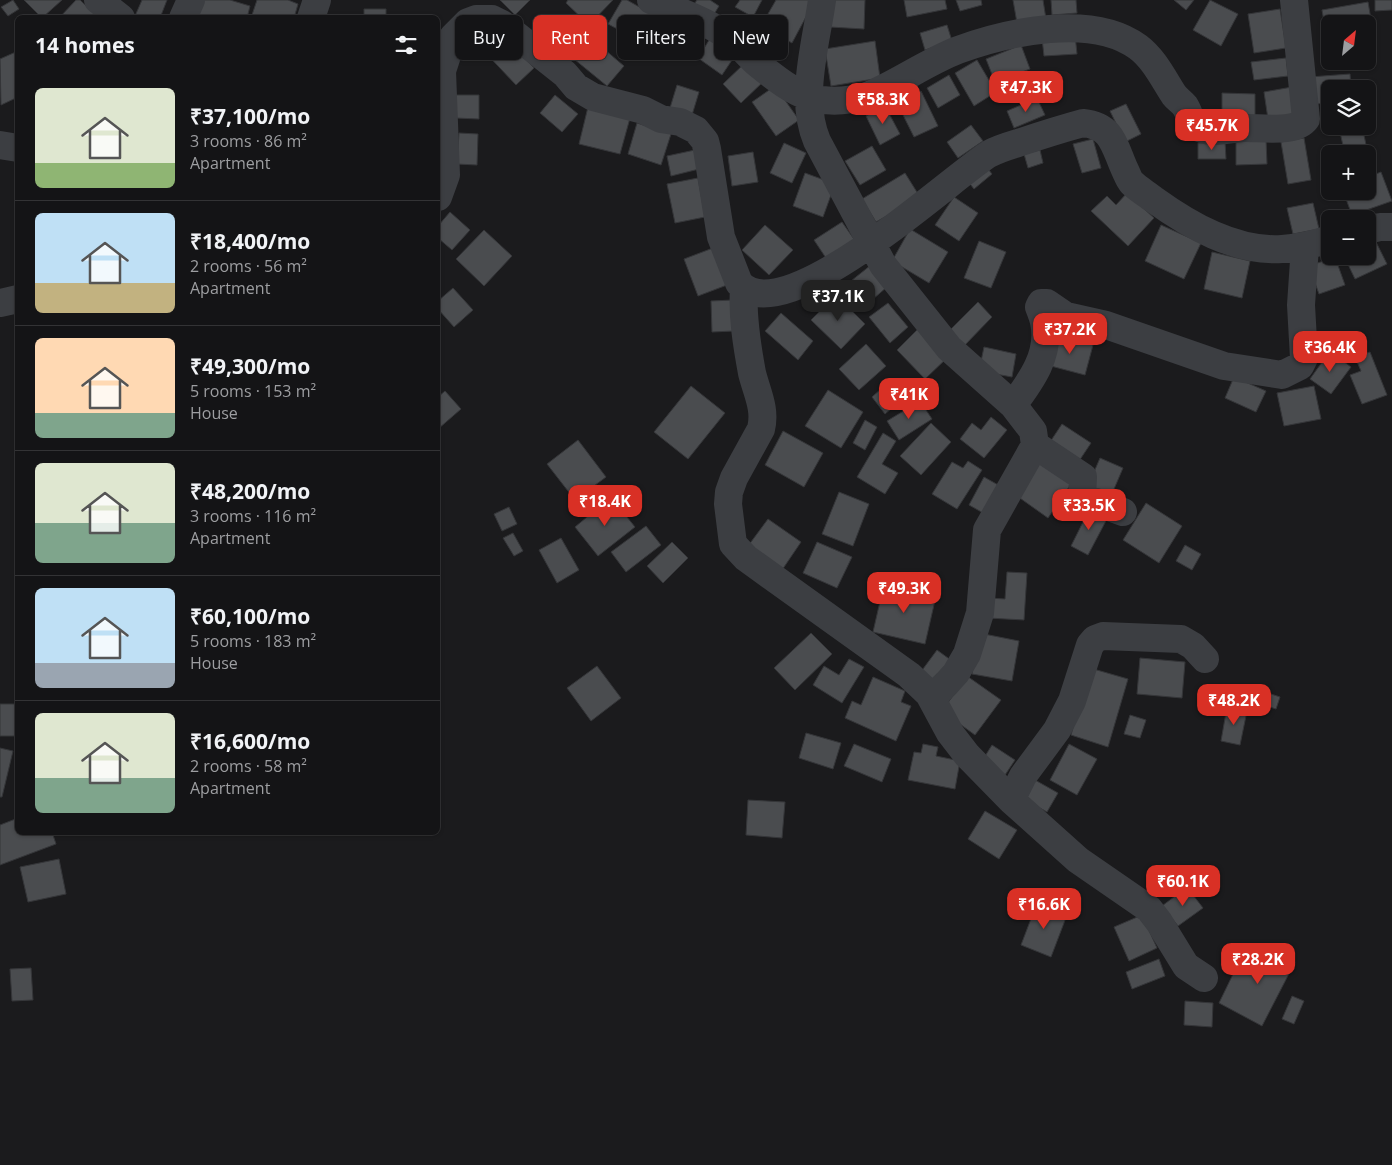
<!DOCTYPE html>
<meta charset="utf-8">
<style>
:root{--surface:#141416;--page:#1d1d1f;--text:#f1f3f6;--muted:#9d9ea1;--line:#333335;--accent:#d93025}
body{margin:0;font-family:"Open Sans",sans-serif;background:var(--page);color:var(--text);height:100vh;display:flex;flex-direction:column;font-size:19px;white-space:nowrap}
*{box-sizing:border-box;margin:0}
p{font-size:16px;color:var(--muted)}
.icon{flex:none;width:28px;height:28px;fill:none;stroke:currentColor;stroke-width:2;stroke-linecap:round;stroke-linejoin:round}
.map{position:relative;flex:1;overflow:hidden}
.sheet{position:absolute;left:15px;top:15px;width:425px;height:820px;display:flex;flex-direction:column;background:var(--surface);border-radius:8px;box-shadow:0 1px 4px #0004,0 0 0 1px var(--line)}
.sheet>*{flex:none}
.guide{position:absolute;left:455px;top:15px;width:475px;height:45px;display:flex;gap:10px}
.needle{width:32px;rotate:28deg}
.controls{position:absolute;left:1321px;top:15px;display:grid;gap:10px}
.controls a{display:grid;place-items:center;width:55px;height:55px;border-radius:8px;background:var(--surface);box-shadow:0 1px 4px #0004,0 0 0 1px var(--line);font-size:25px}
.price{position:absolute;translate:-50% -42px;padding:0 11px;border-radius:10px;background:var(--accent);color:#fff;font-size:16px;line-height:32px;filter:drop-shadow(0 1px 2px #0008)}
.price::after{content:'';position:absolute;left:50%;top:30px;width:15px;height:11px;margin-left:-8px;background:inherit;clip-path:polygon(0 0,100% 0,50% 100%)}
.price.on{background:#222;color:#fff}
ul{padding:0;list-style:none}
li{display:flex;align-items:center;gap:15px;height:125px;padding:0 20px}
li+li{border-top:1px solid var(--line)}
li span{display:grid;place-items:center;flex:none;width:140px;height:100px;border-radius:8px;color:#555}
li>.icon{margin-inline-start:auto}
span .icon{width:60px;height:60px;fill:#fffc;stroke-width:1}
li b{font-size:21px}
h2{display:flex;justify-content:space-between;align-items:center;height:60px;padding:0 20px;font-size:21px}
.pill{padding:0 18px;border-radius:8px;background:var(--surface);box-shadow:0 1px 4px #0004,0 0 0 1px var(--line);font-size:18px;line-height:45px}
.pill.on{background:var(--accent);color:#fff}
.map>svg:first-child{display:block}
</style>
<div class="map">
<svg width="1392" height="1165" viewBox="0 0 1392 1165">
<rect width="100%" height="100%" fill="#1b1b1d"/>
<!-- building -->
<path fill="#4a4c4f" stroke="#353639" d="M13,0l6,9 -11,7 -7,-9z
M24,0h38l-20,18z
M76,0h4l18,18h-39z
M142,0h25l-7,18h-21l-4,-2z
M200,0h30l20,6 -3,12h-52z
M257,0h31l10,4 -4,14h-43z
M500,0h30l-15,15z
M568,0h45l-24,25 -23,-22z
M622,0h5l23,13 -14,26 -28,-15z
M697,0h13l9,6 -8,13 -19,-12z
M740,0h22l-9,17 -18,-10z
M776,0h39l-23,43 -31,-17z
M832,0h33l-1,29 -34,-2z
M904,0h41l2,9 -40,8z
M956,0h25l1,5 -22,6z
M1013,0h30l3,19 -29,4z
M1051,0h25l1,13 -25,2z
M1174,0h20l-8,10z
M1210,0l28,14 -17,32 -28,-16z
M1375,0h17v10l-17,1z
M1368,2l6,35 -6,1v-14h-38v20l-2,1 -6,-35z
M364,9h22v9h-22z
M1280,9l6,39 -32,5 -6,-39z
M668,19l33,15 -11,24 -32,-15z
M947,25l5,16 -27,9 -5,-17z
M498,30l36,38 -18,17 -36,-38z
M1075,35l2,19 -33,2 -2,-18z
M711,37l25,17 -14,21 -24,-17z
M591,38l33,28 -17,20 -33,-27z
M875,41l5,37 -49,8 -6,-37z
M1021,45l9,24 -35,13 -9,-23z
M18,51v46l-17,8 -1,-46z
M1286,58l2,18 -34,4 -3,-18z
M977,60l19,32 -22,14 -19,-33z
M746,62l18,19 -23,22 -18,-19z
M1350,74l1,15h-21v14l-18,1 -2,-27z
M949,75l11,20 -22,13 -11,-20z
M677,85l22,7 -7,23 -22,-7z
M775,86l24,34 -23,16 -24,-34z
M1292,87l4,27 -28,5 -4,-27z
M921,91l17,35 -24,11 -17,-34z
M1222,93l33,1v23l-33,-1z
M456,95h23v24l-23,-1z
M555,95l23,19 -16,18 -22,-19z
M1037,98l8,17 -31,13 -7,-17z
M1126,104l15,30 -16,8 -15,-31z
M885,106l15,28 -20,11 -14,-29z
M588,107l42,11 -10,36 -41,-10z
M637,123l34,11 -10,31 -33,-11z
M971,125l12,16 -25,17 -11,-16z
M1346,126h16l6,28h-23l-6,-26z
M459,133l19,1 -1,31 -20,-1z
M1304,138l7,42 -23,4 -7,-42z
M1093,139l8,29 -19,5 -9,-29z
M1266,140l1,24 -31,1v-24z
M1225,142l1,17h-28v-16z
M784,143l22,10 -14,30 -22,-10z
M872,146l14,24 -26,15 -15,-24z
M695,150l4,19 -28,7 -4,-20z
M1040,150l3,13 -15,5 -4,-14z
M753,152l5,30 -26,4 -4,-30z
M985,165l7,9 -18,15 -7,-9z
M1381,172l11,29 -40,14 -9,-24h25v-14z
M805,173l30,11 -12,33 -30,-11z
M905,173l15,24 -44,25 -14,-23z
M698,178l7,39 -30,6 -8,-39z
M1127,193l27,25 -26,28 -37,-35 16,-15 9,9z
M954,197l24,16 -19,28 -24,-16z
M1313,203l6,26 -26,5 -6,-26z
M450,212l20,18 -18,20 -14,-12v-12z
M842,222l14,20 -28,19 -14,-21z
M765,225l28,25 -24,25 -27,-25z
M1161,225l40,18 -17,36 -39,-18z
M910,229l38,23 -19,31 -37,-22z
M484,230l28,26 -28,30 -28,-27z
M1375,240l12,24 -32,15 -11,-23h24v-13z
M979,241l27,11 -15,36 -27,-10z
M713,248l14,37 -29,11 -14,-37z
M1212,252l38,9 -8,37 -38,-9z
M1335,257l10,28 -26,9 -10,-28z
M871,265l17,21 -24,21 -18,-22z
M453,288l20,22 -19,17 -16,-18v-8z
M836,295l29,29 -24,25 -30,-29z
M733,300l1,31 -22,1 -1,-31z
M978,302l14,15 -29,30 -14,-16z
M888,303l20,24 -18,16 -21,-26z
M781,313l32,28 -15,19 -33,-29z
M919,328l29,29 -23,22 -28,-29z
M1054,335l39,10 -8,30 -38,-10z
M866,344l20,22 -27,24 -20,-21z
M984,347l32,7 -4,23 -33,-6z
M1330,351l21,16 -20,27 -21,-15z
M1370,352l17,43 -25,9 -12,-29 11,-4 -6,-14z
M1234,377l32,14 -10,21 -31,-14z
M892,379l14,17 -21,18 -13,-17z
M691,386l34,27 -37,46 -34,-27z
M1314,386l7,33 -37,7 -7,-33z
M828,390l35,22 -22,36 -36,-22z
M445,391l16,18 -23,20v-32z
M920,401l12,18 -33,21 -12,-19z
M991,417l16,13 -23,28 -24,-19 12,-16 9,7z
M865,420l12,7 -12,23 -12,-7z
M931,423l20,19 -30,33 -21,-19z
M1062,424l29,19 -14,21 -29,-19z
M783,431l40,22 -19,34 -39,-22z
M883,433l13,8 -14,23 16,9 -13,21 -28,-17z
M578,440l28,37 -31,23 -28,-36z
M1100,458l23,10 -12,28 -23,-10z
M968,461l14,9 -25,39 -25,-15 20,-32 11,6z
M1040,463l31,21 -23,34 -31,-22z
M984,477l16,9 -15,28 -16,-9z
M839,492l30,12 -16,42 -31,-12z
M611,497l24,30 -37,29 -23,-29z
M1146,503l36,23 -23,37 -36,-23z
M509,507l8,17 -15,7 -8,-17z
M1090,508l18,9 -20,38 -17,-9z
M768,519l33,23 -19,28 -34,-24z
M646,526l15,19 -35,27 -15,-20z
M513,533l10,18 -9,5 -11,-18z
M561,538l18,32 -22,13 -18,-33z
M672,542l16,16 -25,25 -16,-17z
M817,542l35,15 -15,31 -34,-15z
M1185,545l16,9 -9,16 -16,-9z
M1007,572l20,1 -3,47 -36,-2 1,-20 16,1z
M884,584l52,12 -11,48 -52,-12z
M811,633l21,21 -37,36 -21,-22z
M979,633l40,8 -7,40 -40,-7z
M937,650l15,11 -18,23 -14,-11z
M1140,658l45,4 -3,36 -45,-4z
M849,659l15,8 -22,36 -29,-18 11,-19 15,9z
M597,666l24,32 -30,23 -24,-33z
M1090,668l38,11 -20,68 -37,-12z
M967,676l34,24 -26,35 -33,-24z
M873,677l32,14 -4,11 10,4 -15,35 -51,-23 7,-17 9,4z
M1265,692l15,5 -4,12 -15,-5z
M0,704h16l-1,32h-15z
M1227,707l20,4 -7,34 -19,-4z
M1130,715l16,5 -6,18 -16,-4z
M806,733l35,10 -8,26 -34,-11z
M854,744l37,15 -9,23 -38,-16z
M923,744l15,3 -2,9 24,5 -5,28 -47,-9 6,-28 7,1z
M1069,744l28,15 -20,36 -27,-15z
M992,745l23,15 -10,15 -23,-14z
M0,748l13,3 -11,46h-2z
M1035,780l23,13 -11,19 -23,-13z
M748,800l37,2 -3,36 -36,-3z
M985,811l32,19 -18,29 -31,-20z
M18,818v14h34l4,12 -56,21v-40z
M59,859l7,35 -38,8 -8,-35z
M1187,887l16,21 -25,18 -16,-20z
M1037,903l30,12 -16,42 -30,-12z
M1142,915l15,33 -28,13 -15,-34z
M1261,944l34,18 -33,64 -43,-23 17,-35 9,5z
M1159,959l6,17 -33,13 -6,-17z
M31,968l2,32 -21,1 -2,-32z
M1292,996l12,5 -10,23 -12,-5z
M1185,1001l28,2 -1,24 -28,-2z"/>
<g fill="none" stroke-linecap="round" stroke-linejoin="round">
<!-- minor -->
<path stroke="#3c3e42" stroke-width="28" d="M98,0l23,18
M651,0c25,10 55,21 77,36 12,8 20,20 31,29 37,30 59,44 108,31 31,-13 60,-34 91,-46 49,-18 134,-37 180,-3 16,12 25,31 36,48 3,4 8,7 11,11 4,6 5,14 10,20 4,2 10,5 15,5 10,1 21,-2 32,-3 17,-1 53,6 64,-9l-12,-119
M822,0c-6,44 -23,99 -5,141l66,124 66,83 64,57 20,26 2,14 -48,85 -7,83 -13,41 -11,19 -9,10 -7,7 -11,4
M183,18l8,-18
M311,18l6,-18
M0,145l18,3
M438,197l8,-22 -4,-104 11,-34 15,-15 8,-3h16l10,5 63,50 11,13 17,10 50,13 18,9 19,3 16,8 9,11 2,8 14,88 18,46c43,52 210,-104 250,-129 9,-5 19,-8 29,-11 21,-7 43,-14 65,-20 30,3 31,23 42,47 2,4 4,10 7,13 6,6 15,11 21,16 36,26 82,53 129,50 16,-1 32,-5 48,-10
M1368,230l12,-3h12
M744,289c-2,27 3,57 8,84 5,20 14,36 9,56l-27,49 -5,14 -1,12 5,40 13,14 163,117 20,19 21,39 17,22 44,45 67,60 71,49 10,13 27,44 18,12
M0,303l18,-4
M1013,405c18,-24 38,-51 31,-83 -1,-5 -3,-10 -5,-15l2,-4h6l19,13 40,9 118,41 58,9 18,-9 4,-8 -3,-53 4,-59
M1035,445l48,32 -1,20 41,15
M1011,800l12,-24 34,-46 15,-29 18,-56 5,-6 8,-3 78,3 12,7 12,13"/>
</g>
</svg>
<div class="controls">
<a><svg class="needle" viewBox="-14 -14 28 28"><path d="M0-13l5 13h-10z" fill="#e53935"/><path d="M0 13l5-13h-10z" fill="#9d9ea1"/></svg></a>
<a><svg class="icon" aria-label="layers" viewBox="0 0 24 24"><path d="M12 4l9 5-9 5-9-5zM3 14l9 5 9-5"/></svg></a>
<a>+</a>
<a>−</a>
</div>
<b class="price" style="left:1026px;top:113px">₹47.3K</b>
<b class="price" style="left:883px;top:125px">₹58.3K</b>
<b class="price" style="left:1212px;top:151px">₹45.7K</b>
<b class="price on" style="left:838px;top:322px">₹37.1K</b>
<b class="price" style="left:1070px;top:355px">₹37.2K</b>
<b class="price" style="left:1330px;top:373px">₹36.4K</b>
<b class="price" style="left:909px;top:420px">₹41K</b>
<b class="price" style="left:605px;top:527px">₹18.4K</b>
<b class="price" style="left:1089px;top:531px">₹33.5K</b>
<b class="price" style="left:904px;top:614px">₹49.3K</b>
<b class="price" style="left:1234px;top:726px">₹48.2K</b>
<b class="price" style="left:1183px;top:907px">₹60.1K</b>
<b class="price" style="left:1044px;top:930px">₹16.6K</b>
<b class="price" style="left:1258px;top:985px">₹28.2K</b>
<div class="guide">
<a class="pill">Buy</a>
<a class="pill on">Rent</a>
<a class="pill">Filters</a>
<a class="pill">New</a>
</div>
<section class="sheet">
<h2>14 homes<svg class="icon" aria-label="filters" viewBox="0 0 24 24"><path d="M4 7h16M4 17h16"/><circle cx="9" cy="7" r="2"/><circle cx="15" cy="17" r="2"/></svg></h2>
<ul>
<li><span style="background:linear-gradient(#dfe7d0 75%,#8fb573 0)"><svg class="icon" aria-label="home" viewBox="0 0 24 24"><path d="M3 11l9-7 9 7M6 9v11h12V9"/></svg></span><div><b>₹37,100/mo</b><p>3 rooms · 86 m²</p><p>Apartment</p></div></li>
<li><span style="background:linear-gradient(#bfe0f5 70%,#c2b280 0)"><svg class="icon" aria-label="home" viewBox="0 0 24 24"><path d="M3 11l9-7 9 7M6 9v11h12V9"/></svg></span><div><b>₹18,400/mo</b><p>2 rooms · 56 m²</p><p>Apartment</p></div></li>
<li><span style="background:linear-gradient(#ffd9b3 75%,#7fa58c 0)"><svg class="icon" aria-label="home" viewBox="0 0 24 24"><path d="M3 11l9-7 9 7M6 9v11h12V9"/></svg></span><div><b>₹49,300/mo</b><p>5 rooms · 153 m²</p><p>House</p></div></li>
<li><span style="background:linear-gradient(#dfe7d0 60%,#7fa58c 0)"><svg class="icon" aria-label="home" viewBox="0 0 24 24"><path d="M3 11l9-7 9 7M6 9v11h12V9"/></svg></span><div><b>₹48,200/mo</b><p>3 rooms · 116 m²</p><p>Apartment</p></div></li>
<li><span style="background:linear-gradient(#bfe0f5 75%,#9aa5b1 0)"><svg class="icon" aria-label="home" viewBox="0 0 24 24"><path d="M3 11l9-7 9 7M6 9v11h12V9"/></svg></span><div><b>₹60,100/mo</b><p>5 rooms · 183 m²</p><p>House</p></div></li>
<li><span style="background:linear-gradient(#dfe7d0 65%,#7fa58c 0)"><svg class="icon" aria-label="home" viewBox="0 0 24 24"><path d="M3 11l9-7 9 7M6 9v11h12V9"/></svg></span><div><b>₹16,600/mo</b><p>2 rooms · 58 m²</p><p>Apartment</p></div></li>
</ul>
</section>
</div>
